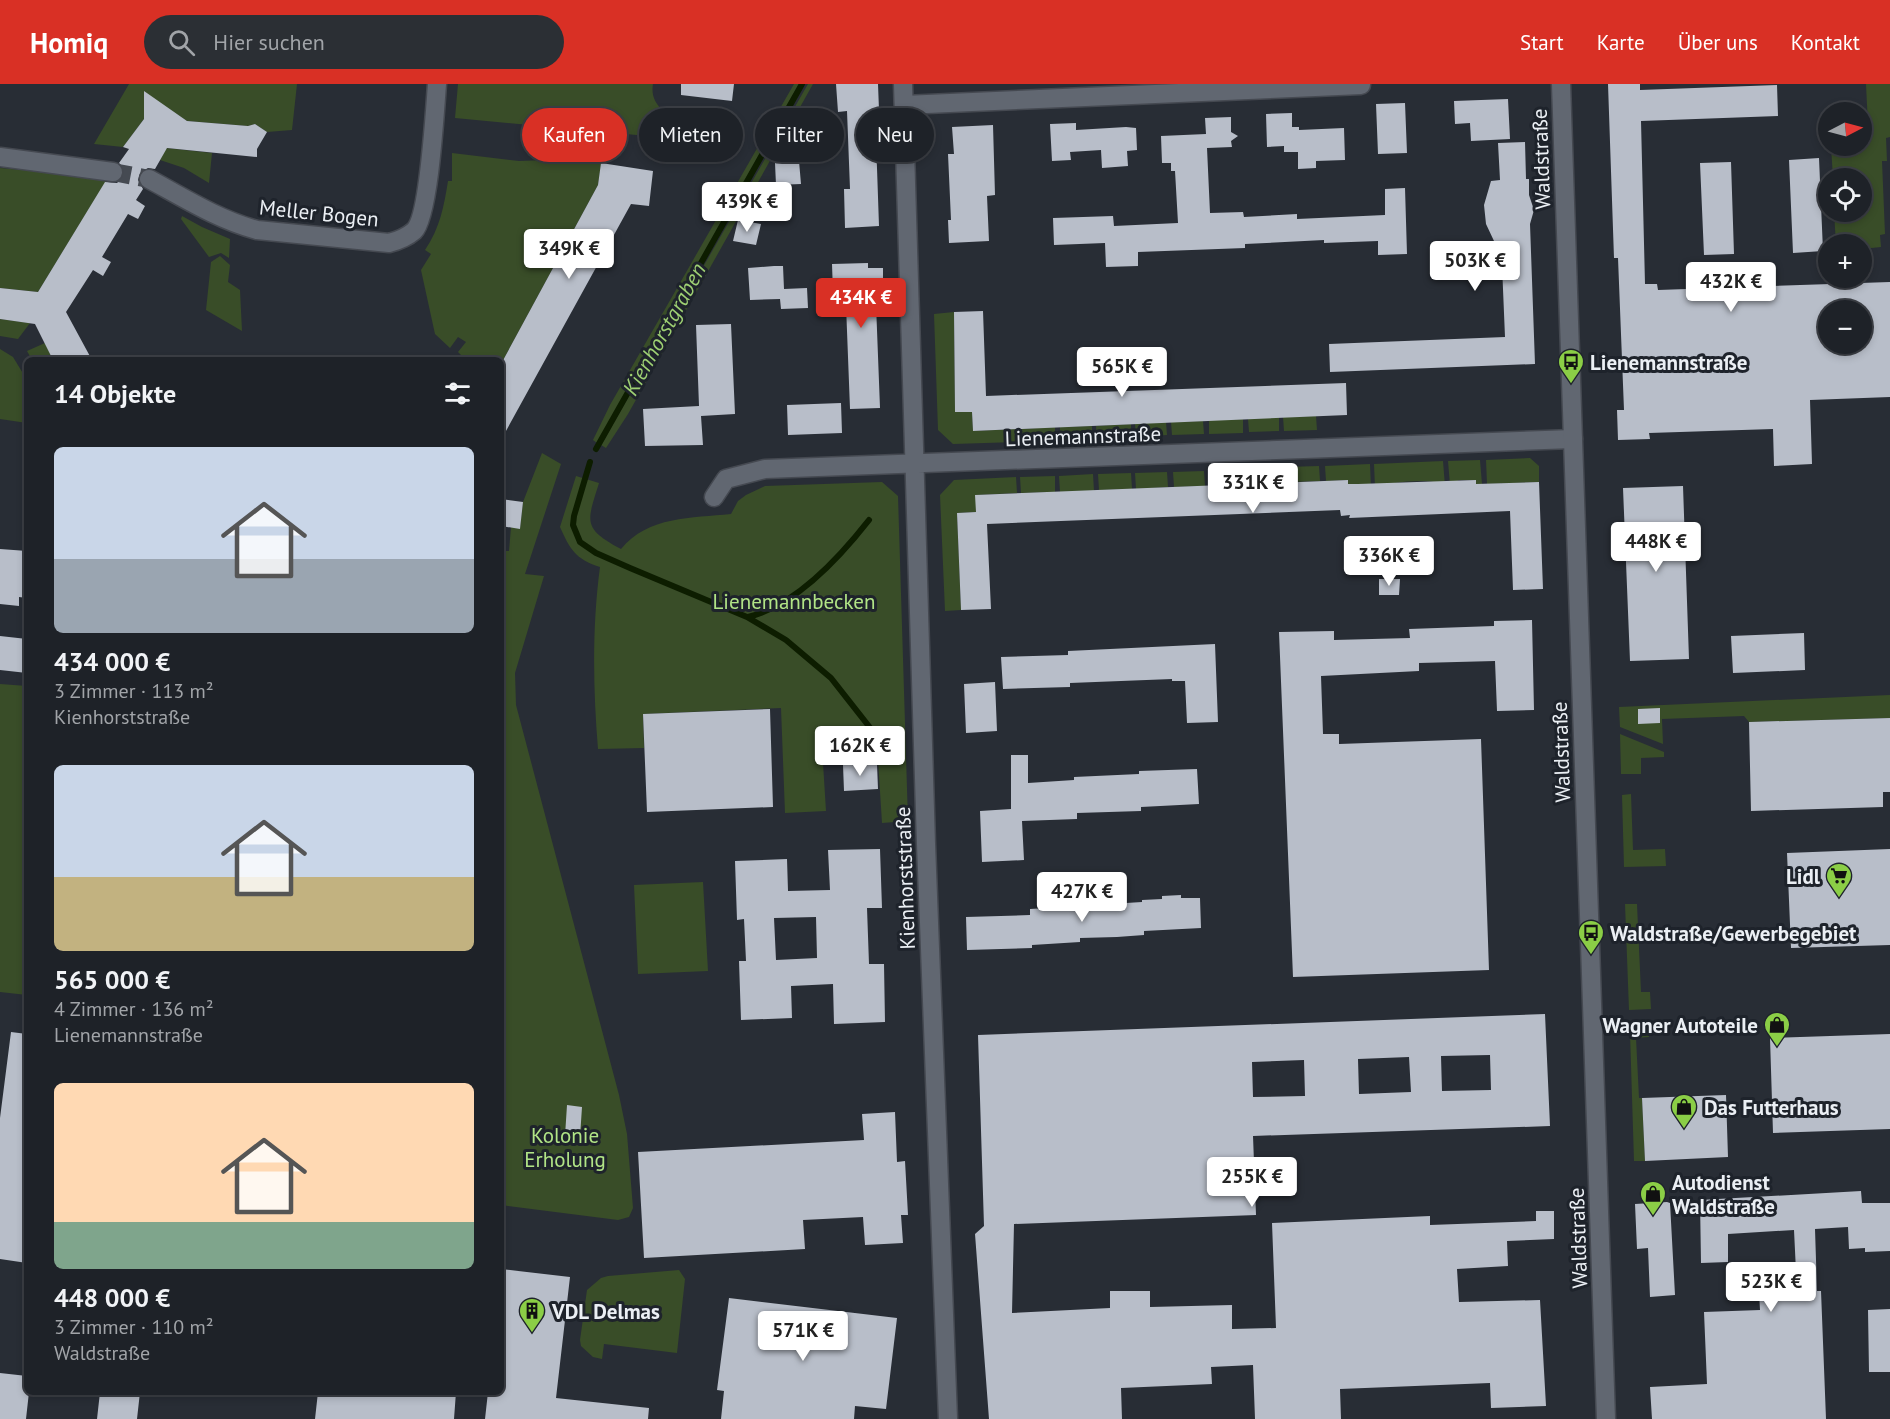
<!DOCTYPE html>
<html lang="de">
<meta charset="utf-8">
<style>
:root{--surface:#1e2228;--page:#2b2f34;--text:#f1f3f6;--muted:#a1a4a8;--line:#3c3f45;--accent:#d93025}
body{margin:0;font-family:"PT Sans",sans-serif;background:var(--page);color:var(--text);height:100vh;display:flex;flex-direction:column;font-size:22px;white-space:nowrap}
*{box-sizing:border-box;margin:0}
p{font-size:20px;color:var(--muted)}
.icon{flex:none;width:33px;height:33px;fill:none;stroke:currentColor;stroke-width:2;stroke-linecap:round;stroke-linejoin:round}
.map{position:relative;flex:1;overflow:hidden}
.side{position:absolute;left:24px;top:273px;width:480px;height:1038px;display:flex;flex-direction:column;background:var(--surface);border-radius:9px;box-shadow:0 3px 9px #0003,0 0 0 2px var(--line)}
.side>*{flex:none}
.top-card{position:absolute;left:522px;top:24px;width:570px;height:54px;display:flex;gap:12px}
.needle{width:39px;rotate:84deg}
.buttons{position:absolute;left:1818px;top:18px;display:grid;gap:12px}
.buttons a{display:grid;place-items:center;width:54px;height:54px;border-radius:50%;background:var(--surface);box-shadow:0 3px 9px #0003,0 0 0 2px var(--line);font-size:30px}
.price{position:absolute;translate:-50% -51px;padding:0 14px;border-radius:6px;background:#fff;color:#222;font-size:20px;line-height:39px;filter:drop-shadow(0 2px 3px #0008)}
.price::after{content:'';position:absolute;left:50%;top:36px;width:18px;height:14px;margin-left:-9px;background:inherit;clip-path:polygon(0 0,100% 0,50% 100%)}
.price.current{background:var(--accent);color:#fff}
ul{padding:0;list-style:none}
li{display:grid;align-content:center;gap:12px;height:318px;padding:0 30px}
li span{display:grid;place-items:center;height:186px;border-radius:9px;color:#555}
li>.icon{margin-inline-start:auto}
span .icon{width:108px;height:108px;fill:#fffc;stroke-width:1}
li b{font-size:26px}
h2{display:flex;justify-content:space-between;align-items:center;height:72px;padding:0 30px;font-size:26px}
.tag{padding:0 21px;border-radius:27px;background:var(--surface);box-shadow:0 3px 9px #0003,0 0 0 2px var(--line);font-size:21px;line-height:54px}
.tag.current{background:var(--accent);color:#fff}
header{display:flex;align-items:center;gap:36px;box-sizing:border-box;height:84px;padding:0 30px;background:var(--accent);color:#fff}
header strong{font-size:28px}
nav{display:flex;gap:33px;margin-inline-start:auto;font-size:21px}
.search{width:420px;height:54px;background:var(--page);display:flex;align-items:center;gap:15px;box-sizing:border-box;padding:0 21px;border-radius:33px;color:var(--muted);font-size:22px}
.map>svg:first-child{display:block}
</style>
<header>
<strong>Homiq</strong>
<div class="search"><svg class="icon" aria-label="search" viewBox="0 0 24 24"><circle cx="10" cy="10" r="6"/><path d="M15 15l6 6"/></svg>Hier suchen</div>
<nav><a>Start</a><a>Karte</a><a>Über uns</a><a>Kontakt</a></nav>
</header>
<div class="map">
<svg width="1890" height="1335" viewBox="0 0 1890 1335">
<rect width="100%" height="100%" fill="#282d35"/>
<!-- green -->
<path fill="#394d28" d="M129,0h168l-5,46 -25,2 -12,-8 -7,2 -61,-5 -43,-29v27l-21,28 -29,-3z
M458,0h195c-2,11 2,19 10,27l69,9 1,24 -278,-26z
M794,0h5l-202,359 -4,-3 17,-35z
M808,0h5l-185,330 -22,34 -5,-3z
M1866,0h24v53l-4,1 1,23h-5l3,73 -5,1 1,12 -19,2v-5h-26l-2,-32h28v-34h-29l-2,-32h31v-19l6,-1z
M166,64l46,5 -3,30 -25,-15 -24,-8z
M452,69l67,8 83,-3 -4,27 -97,179v-4h-35l-8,-8 8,-10 -8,-5 -8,11 -15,-14 -14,-64 10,-16 -6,-4c15,-22 19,-44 23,-69h4z
M0,84l67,6 39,7 -68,111 -38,-4z
M182,132l20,11 28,12 -1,19 -8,-5 -12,4 -28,-38z
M220,172l10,9 -2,17 12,8 2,41 -36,-21 5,-48z
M954,228l1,100h17l1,19 44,-2v13l-64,2 -15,-14 -4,-116z
M0,235l30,4 -12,16 -18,-3z
M45,259l8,17h-21l-5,-9z
M0,265l13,8 14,23v43l-27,-4z
M1316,332l1,14 -33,1 -1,-14z
M1279,333v14l-30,1 -1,-13z
M1243,335v14l-34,1v-14z
M1203,337l1,13 -32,1 -1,-13z
M1166,338l1,13 -31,2 -1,-13z
M1131,340v13l-34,1 -1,-12z
M1092,342v12l-32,2v-13z
M1055,343v13l-33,2v-13z
M542,369l19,11 -36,110 19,2 -29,97 1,32 103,390 8,39 6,74 -4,9 -11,3 -117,-15v-654h8l2,-24 9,1 3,-26z
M1530,374l9,8v16l-52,2 -1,-24z
M1480,376l2,24h-6v-4h-17l-9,5 -2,-24z
M1443,377l2,25c-12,-9 -56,-4 -70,2l-1,-24z
M1370,380l1,24 -13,1v-5h-10v-4l-22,1 -1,-15z
M1319,382l1,15 -33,1 -1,-15z
M1280,383l1,16 -34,1v-15z
M1242,384v16l-32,2v-16z
M1204,387l1,15 -31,1 -1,-15z
M1167,388l1,15 -32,2 -1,-16z
M1131,389l1,16 -33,1 -1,-16z
M1093,390l1,17 -34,1 -1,-16z
M576,392l23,7c-12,39 -17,45 22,66 27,-33 71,-31 110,-35l7,-13 8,-6 19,-9 117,-4 16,14 10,325 -26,2 -5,-79 -55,3 4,64 -41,2 -4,-105 -138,6 1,34 -46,1c-5,-60 -6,-123 2,-182 -25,-8 -30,-18 -40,-40z
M1055,392v16l-34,1 -1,-16z
M1016,393l1,16 -41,2v17l-19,1 4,97 -16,1 -5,-116 14,-15z
M0,600l27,2v309l-27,-3z
M1890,611v23l-141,4 -5,-6 -82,3 1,25 -43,-17 -1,-20z
M1620,650l44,18v5l-23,1v16h-20z
M1631,710l2,56 32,-1 1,17 -42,1 -2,-72z
M703,798l5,89 -70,3 -4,-89z
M1625,820h12l4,88h9l1,17 -22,1z
M1648,947l1,6 -13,1 3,60h3l3,63h-11l-4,-128z
M679,1186l6,9 -8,74 -73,-9 -2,15 -9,-2 -12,-11 -1,-6 7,-50 14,-12 7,-2z"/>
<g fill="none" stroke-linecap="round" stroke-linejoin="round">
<!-- stream -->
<path stroke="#0d1d00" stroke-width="6" d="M596,365l206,-365
M590,378l-16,54 -1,9 7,17 16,11 34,15 117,49 39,23 45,38 44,56
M748,533c47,-11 92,-60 121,-97"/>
</g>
<!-- building -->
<path fill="#b8bec9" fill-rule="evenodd" d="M681,0h53l-2,17 -51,-6z
M836,0h42l1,26h-4l4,116 -34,2 -1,-39h6l-3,-78 -9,1z
M1608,0h32v6l137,-5 1,31 -137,5 4,163h12l1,6 232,-8v115l-80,3 2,64 -38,2 -1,-37 -124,4 1,6 -32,1 -1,-30h7l-6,-152h-4zM1828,226h34v34h-34z
M144,7l43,30 61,5 7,-2 12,8 -10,17v8l-90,-9 -12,21 -7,-1 -8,5 -2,7 5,9 -7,11 9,6 -7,13 -10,-5 -26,43 9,5 -8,14 -10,-6 -27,42 26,48h-39l-18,-36 -35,-5v-31l38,4 67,-110 12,1 5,-5 2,-10 -5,-5 10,-14 -6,-2 21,-28z
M1508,15l2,40 -39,2 -1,-18 -15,1 -1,-23z
M1405,19l2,50 -29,1 -2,-50z
M1292,29v14h7v3l45,-2 1,32 -29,1v7l-18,1v-17h-14v-6l-17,1 -1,-33z
M1231,33v15l7,4 -7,5 1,6 -25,1 3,65 33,-1 1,5 53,-3v5l88,-4v-26l20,-1 2,66 -29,1v-14l-54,2v-3l-79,4v4l-107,4v14l-32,1 -1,-24 -51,2 -1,-27 60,-2 1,10 64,-3 -3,-52h-4v-8h-9l-1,-27 45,-2 -1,-16z
M1076,39v7l50,-3 10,1 1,22 -10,1 1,15 -26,2 -1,-18 -31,2 1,8 -19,1 -2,-37z
M993,41l2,70 -8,1 2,45 -40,2 -1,-23h3l-3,-66h6l-2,-27z
M1525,58l1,37h3v16l5,15 -4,14 5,140 -205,8 -1,-28 176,-7 -4,-96h-7l-8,-17 -2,-19 7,-24 9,-1 -2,-37z
M1819,74l4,93 -30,2 -4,-93z
M799,77l2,23 -25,1 -1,-22z
M1731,78l3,92 -30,1 -4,-92z
M601,79l52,8 -4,35 -18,-2 -130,236v-76l97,-179z
M738,136l23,4 -5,21 -23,-4z
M868,179v5h15v36h-7l4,104 -30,1 -4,-104h-3v-13l-10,1 -1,-29z
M774,182h9l1,23 23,-1 1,20 -27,1 -1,-10 -30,1 -2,-32z
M983,227l3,85 360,-13 1,32 -374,16 -1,-19h-17l-1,-100z
M731,240l4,90 -34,2 2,29 -58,1 -2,-37 56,-3 -3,-81z
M841,319l1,30 -54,2 -1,-30z
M1348,396v4h10l118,-4v4l63,-2 4,107 -30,1 -3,-79 -161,7 1,-3 -9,1 -1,-6 -353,14 4,85 -30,1 -4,-97 19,-1 -1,-17z
M1683,402l6,173 -59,2 -7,-173z
M501,415l22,3 -3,27 -19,-3z
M0,465l27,2v47l-8,-1v9l-19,-2z
M1379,495h21l-1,16h-20z
M1532,536l2,90 -37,1 -2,-50 -76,2v8l-98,5 2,58h16v10l142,-5 8,231 -196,7 -14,-345 55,-1v9l76,-2 -1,-9 85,-3v-5z
M1804,549l1,37 -72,3 -2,-37z
M0,552l27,3v34l-27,-3z
M1215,560l3,78 -31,1 -2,-42h-13v-2l-102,4v4l-67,2 -2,-32 67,-2v-4z
M995,598l2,49 -31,2 -2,-49z
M1660,624v15l-22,1v-15z
M770,625l3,98 -126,5 -4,-98z
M1890,634v74h-7v15l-132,4 -2,-89z
M1011,671h17v28l46,-3v-3l65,-3v-3l58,-2 2,35 -58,3v4l-64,2v6l-55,2 2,39 -42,2 -2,-51 31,-2z
M877,680l1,25 -34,2 -1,-26z
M880,765l2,59h-15l2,56h15l1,58 -51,2 -1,-40 -42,2 1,32 -51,2 -2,-59h7l-2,-42 -7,1 -2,-59 52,-2 1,32 42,-1 -2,-40zM816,833l1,41 -41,2 -2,-42z
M1890,765v96l-99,3 -4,-95z
M1181,811v3h19l1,30 -57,3v4l-27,2 -37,1v4l-48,3v3l-65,2 -1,-33 64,-2v-6l112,-7v-2l20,-1v-3z
M1545,930l5,112 -297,10 3,79 -242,9 -2,89 98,-5v-17h40v16l82,-2v24l44,-1 -4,-105 158,-7v9l106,-4v-10h18v28l-47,2 1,25 -51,3 2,33 81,-2 6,106 -55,2 -1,-25 -150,6 1,30h-86l-2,-54 -42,2 1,17 -91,4 1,31h-133l-14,-185 9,-8 -6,-191zM1490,971l1,35 -49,1 -1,-35zM1409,973l2,35 -52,2 -1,-35zM1304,976l1,36 -52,1 -1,-35z
M11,948l16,2v229l-27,-4v-141z
M1890,950v95l-117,4 -3,-95z
M1726,1011l2,62 -83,4 -3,-63z
M567,1021l15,2 -2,30 -15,-1z
M895,1028l2,50 8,-1 3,54h-7l2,28 -38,2 -2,-28 -60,3 2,29 -161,9 -6,-106 226,-12 -2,-26z
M1861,1107l1,12h28v48l-25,1v-4l-16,1 -1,-22 -33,2 2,62h4l5,128h-174l-2,-32 57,-3 -3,-72 56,-2 -1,-17 38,-1 -3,-62 -66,4v28l-27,1 -1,-63z
M1667,1118l3,1 5,92 -25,2 -2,-49 -11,1 -2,-45z
M501,1185l69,8 -14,121 93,10 -1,11h-163l3,-27h13z
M729,1214l168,20 -11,91 -31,-3 -1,13h-133l3,-28 -7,-1z
M1890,1225v63h-21l-1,-62z
M0,1289l27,3v16h2l-3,27h-26z
M100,1308h40l-3,27h-40z
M318,1308h138l-2,27h-139z"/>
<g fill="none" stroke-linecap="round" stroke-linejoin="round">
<!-- street-tunnel -->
<path stroke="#454a52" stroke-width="18" stroke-dasharray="18 9" stroke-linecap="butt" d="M113,88l36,7"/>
<defs>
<path id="street" d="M903,0l23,760 22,575
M904,21l457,-20
M0,73l113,15
M149,95c35,19 70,41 108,51l132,13c8,-2 18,-6 25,-12 15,-14 21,-122 23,-147
M714,413l12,-18 39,-10 808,-30"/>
<path id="secondary" d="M1561,0l45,1335"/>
</defs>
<!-- street casing -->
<use href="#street" stroke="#454951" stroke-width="21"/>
<!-- secondary casing -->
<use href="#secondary" stroke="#454951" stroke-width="21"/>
<!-- street -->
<use href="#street" stroke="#616771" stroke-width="18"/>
<!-- secondary -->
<use href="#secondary" stroke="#616771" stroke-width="18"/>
</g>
<!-- icons -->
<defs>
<symbol id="bus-pin" viewBox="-11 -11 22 30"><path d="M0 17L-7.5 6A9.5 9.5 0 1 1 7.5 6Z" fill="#8bce46" stroke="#1e232b"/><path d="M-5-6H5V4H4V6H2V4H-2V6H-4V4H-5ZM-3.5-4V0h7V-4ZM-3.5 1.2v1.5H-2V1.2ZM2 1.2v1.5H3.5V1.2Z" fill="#111"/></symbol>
<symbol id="supermarket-pin" viewBox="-11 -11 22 30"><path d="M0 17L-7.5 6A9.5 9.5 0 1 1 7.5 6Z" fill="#8bce46" stroke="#1e232b"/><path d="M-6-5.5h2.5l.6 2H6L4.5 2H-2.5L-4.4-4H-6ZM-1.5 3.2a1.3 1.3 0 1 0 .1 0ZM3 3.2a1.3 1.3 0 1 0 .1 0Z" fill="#111"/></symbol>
<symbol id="shop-pin" viewBox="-11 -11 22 30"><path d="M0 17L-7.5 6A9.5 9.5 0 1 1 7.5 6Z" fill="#8bce46" stroke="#1e232b"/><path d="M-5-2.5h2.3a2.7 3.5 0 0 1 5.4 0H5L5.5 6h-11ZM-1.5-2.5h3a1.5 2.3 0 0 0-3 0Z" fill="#111"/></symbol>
<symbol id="building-pin" viewBox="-11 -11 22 30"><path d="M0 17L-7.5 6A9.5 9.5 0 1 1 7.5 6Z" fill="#8bce46" stroke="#1e232b"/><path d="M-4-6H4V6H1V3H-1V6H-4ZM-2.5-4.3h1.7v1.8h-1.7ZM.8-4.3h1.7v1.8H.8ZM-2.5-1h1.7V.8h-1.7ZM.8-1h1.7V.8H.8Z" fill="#111"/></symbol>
</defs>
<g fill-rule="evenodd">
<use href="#bus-pin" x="1556" y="263" width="30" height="40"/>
<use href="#supermarket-pin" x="1824" y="777" width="30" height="40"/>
<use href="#bus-pin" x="1576" y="834" width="30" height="40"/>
<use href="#shop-pin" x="1762" y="926" width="30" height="40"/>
<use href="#shop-pin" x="1669" y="1008" width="30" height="40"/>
<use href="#shop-pin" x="1638" y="1095" width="30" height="40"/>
<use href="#building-pin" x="517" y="1212" width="30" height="40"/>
</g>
<g text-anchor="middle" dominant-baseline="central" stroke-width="6" stroke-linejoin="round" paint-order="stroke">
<!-- street labels -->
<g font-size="21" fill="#ebeff4" stroke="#1e232b">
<text transform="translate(1541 75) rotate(-92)">Waldstraße</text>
<text transform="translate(319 129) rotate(6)">Meller Bogen</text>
<text transform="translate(1083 352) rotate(-2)">Lienemannstraße</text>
<text transform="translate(1561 668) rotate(-92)">Waldstraße</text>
<text transform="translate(905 794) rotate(-92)">Kienhorststraße</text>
<text transform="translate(1578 1154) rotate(-92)">Waldstraße</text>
</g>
<!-- poi labels -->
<g font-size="21" font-weight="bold" fill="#ebeff4" stroke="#1e232b" text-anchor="start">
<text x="1590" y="278">Lienemannstraße</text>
<text x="1820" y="792" text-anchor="end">Lidl</text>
<text x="1610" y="849">Waldstraße/Gewerbegebiet</text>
<text x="1758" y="941" text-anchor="end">Wagner Autoteile</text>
<text x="1704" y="1023">Das Futterhaus</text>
<text x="1672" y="1098">Autodienst<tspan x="1672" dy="24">Waldstraße</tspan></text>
<text x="552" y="1227">VDL Delmas</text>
</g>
<!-- park labels -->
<g font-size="21" fill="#b1e486" stroke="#1e232b">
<text x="794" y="517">Lienemannbecken</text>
<text x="565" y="1051">Kolonie<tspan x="565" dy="24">Erholung</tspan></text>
</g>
<!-- water labels -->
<g font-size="22" font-style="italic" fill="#9ed073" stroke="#1e232b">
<text transform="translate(664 245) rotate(-61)">Kienhorstgraben</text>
</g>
</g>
</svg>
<div class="buttons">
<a><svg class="needle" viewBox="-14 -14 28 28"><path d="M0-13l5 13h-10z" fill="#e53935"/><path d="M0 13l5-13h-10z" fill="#a1a4a8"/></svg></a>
<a><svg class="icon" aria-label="locate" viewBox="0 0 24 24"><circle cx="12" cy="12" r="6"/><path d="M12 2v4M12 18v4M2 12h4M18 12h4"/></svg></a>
<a>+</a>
<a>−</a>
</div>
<b class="price" style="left:747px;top:149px">439K €</b>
<b class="price" style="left:569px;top:196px">349K €</b>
<b class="price" style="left:1475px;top:208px">503K €</b>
<b class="price" style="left:1731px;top:229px">432K €</b>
<b class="price current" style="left:861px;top:245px">434K €</b>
<b class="price" style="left:1122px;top:314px">565K €</b>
<b class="price" style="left:1253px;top:430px">331K €</b>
<b class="price" style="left:1656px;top:489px">448K €</b>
<b class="price" style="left:1389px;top:503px">336K €</b>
<b class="price" style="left:860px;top:693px">162K €</b>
<b class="price" style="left:1082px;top:839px">427K €</b>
<b class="price" style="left:1252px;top:1124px">255K €</b>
<b class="price" style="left:1771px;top:1229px">523K €</b>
<b class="price" style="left:803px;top:1278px">571K €</b>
<div class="top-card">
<a class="tag current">Kaufen</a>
<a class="tag">Mieten</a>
<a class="tag">Filter</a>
<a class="tag">Neu</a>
</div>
<section class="side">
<h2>14 Objekte<svg class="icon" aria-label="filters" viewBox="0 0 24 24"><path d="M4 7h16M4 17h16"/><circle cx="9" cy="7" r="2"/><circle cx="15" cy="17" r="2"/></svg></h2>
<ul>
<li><span style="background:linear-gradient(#c9d6e8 60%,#9aa5b1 0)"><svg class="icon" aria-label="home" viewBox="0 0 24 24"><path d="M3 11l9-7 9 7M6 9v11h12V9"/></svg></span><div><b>434 000 €</b><p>3 Zimmer · 113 m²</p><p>Kienhorststraße</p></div></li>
<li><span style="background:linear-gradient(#c9d6e8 60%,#c2b280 0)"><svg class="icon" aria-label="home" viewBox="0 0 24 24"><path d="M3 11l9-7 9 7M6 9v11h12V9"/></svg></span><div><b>565 000 €</b><p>4 Zimmer · 136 m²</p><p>Lienemannstraße</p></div></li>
<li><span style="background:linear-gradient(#ffd9b3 75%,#7fa58c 0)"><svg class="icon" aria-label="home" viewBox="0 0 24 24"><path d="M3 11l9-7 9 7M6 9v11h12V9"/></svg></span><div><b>448 000 €</b><p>3 Zimmer · 110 m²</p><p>Waldstraße</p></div></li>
</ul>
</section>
</div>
